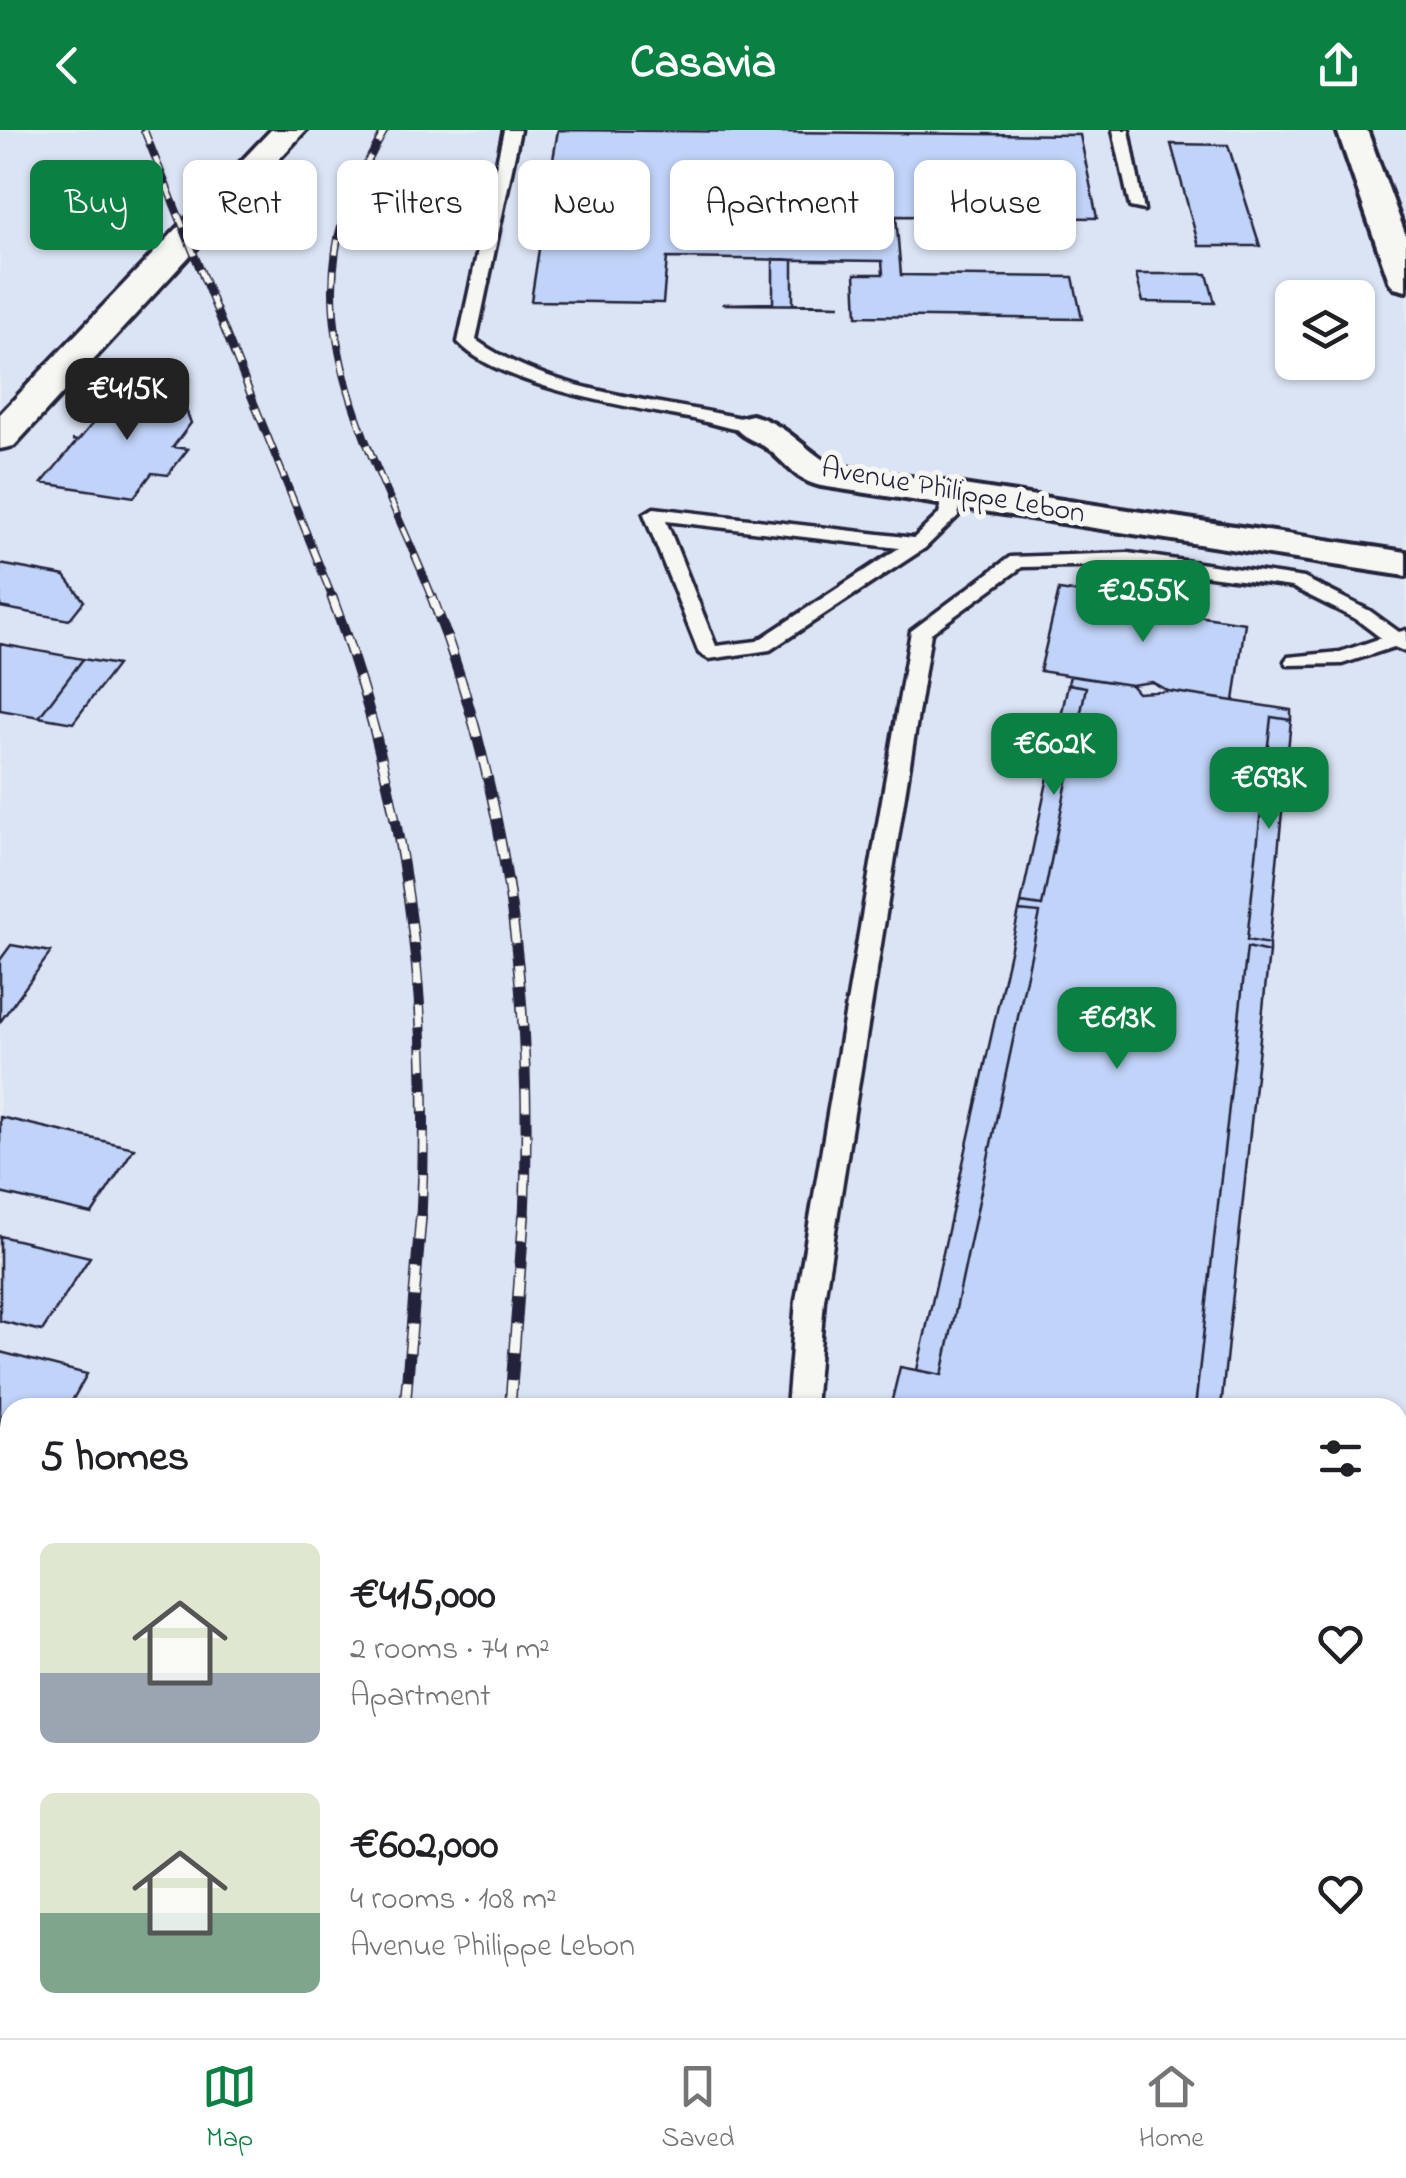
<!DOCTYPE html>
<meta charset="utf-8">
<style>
:root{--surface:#fff;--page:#f2f2f2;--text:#202124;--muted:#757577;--line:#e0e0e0;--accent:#0b8043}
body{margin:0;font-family:"Indie Flower",sans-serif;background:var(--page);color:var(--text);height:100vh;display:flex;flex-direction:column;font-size:38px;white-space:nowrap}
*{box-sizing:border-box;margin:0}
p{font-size:32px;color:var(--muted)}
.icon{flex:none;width:55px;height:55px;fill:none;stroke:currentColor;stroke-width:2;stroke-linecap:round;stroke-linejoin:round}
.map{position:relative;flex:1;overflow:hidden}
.side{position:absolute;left:0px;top:1268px;width:1408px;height:642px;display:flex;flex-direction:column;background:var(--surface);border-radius:30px 30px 0 0;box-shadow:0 2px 8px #0004}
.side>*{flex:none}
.hud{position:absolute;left:30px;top:30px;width:1348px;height:90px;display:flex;gap:20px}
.fabs{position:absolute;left:1275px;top:150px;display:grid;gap:20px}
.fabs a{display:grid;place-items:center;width:100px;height:100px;border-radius:15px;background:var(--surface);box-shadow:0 2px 8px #0004;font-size:50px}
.price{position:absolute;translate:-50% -85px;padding:0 22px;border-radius:20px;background:var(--accent);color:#fff;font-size:32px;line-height:65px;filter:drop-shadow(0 2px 5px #0008)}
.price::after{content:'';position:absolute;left:50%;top:60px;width:30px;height:22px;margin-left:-15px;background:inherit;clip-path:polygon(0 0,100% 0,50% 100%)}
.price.on{background:#222;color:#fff}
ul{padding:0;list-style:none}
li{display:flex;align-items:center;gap:30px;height:250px;padding:0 40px}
li span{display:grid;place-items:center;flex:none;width:280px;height:200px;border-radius:15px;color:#555}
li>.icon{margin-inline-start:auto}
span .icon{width:120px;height:120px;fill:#fffc;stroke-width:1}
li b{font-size:42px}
h2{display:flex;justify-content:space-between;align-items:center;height:120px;padding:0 40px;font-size:42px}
.chip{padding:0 35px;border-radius:15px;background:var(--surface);box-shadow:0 2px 8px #0004;font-size:35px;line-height:90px}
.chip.on{background:var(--accent);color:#fff}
header{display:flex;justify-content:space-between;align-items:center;height:130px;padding:0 40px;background:var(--accent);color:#fff;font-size:45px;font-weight:800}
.menu{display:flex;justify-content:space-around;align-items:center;height:140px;border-top:2px solid var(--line);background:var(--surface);font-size:28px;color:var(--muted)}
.menu a{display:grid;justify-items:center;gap:5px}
.menu .on{color:var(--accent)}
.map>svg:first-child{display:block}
</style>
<header><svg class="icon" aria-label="back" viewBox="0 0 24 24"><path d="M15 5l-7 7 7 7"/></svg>Casavia<svg class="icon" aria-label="share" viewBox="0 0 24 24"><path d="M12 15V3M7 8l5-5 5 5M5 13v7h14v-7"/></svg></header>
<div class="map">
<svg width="1406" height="1908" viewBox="0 0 1406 1908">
<rect width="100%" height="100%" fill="#e6ecf4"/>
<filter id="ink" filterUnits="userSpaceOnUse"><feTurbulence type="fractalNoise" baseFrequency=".01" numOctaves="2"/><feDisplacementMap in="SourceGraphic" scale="20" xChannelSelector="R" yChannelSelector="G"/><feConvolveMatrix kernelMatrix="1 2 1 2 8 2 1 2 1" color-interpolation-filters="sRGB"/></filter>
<g filter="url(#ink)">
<!-- built -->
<path fill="#dbe4f5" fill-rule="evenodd" d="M0,0h1406v1908h-1406zM1292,168h66v64h-66zM10,1278h1388v622h-1388z"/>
<!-- building -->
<path fill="#c0d3f8" stroke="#22223b" stroke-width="2.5" d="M558,0l522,5 17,83 -201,-2 5,59 172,2 9,42 -225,-3 -2,-42h28l-1,-13 -215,-3 -4,45 -132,-2 14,-91 54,1 3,-16h-55z
M1171,14l57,1 32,101h-61z
M452,73l23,1 -3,10h-23z
M441,87h25l-3,14 -25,-1z
M438,100l25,1 -3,13h-25z
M773,129l20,1v44l47,1 -118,-1 51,-1z
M1136,144h71l8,29 -72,-1z
M126,253l53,8 12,32 -18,24 15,2 -20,26 -16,-2 -18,24 -92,-14 35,-42 -5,-1 6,1 15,-18 -6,-1 6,1z
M0,434l65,12 19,25 -15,19 -69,-13z
M1059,460l88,12 18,-3 12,14 68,10 -11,78 -66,-10 -16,-9 -21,3 -91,-14z
M0,514l83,15 -44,58 -39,-7z
M83,529l34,6 -44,58 -34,-6z
M1070,546l61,9 7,8 30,-2 123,19v10l-20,-3 -24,223 22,4v8l-22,-5 -52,461h-305l10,-41 42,8 98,-462 -21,-2 2,-8 21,3 44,-219 -18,-3z
M1068,554l18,3 -44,219 -21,-3z
M1271,587l20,3 -22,224 -22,-4z
M1019,781l21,2 -98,462 -25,-5z
M11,815l40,7 -51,70v-62z
M1247,817l22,5 -48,456h-26z
M0,987l134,31 -42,66 -92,-21z
M0,1106l90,21 -48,74 -42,-10z
M0,1222l87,22 -19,34h-58v246l-10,19z"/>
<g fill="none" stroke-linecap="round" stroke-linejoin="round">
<defs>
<path id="service" d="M504,0h16l-44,210c79,56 190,60 282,82v8c-18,3 -42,-6 -60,-10 -62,-12 -197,-32 -240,-78z
M1113,0h16l15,80 -14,-3z
M952,359l9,6 -3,21 -33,32 -155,102 -61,9 -10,-6 -55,-139 10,-6 260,30 25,-24 4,-19zM666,391l233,27 -142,93 -41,5z
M1128,423l176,25 66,33 29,21 7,-2v22l-12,-5 -52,17 -54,1 -3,-4 3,-4 52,-5 41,-14 -25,-19 -64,-32 -164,-22 -106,2 -91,66 -107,667 -9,108h-28l9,-108 115,-669 99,-74z
M1406,1393v309l-8,4v-310z"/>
<path id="minor" d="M1337,0h30l39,106v55l-12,-3 -5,-7z
M752,285c34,9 51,33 79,50l575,87v24l-585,-90c-26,-6 -34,-22 -53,-37 -12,-9 -25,-10 -34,-23l5,-8z"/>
<path id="tertiary" d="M271,0h35l-292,316 -14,3v-35z"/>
</defs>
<!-- service casing -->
<use href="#service" stroke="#22223b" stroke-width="7"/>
<!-- minor casing -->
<use href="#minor" stroke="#22223b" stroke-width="8"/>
<!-- tertiary casing -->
<use href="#tertiary" stroke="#22223b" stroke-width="7"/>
<!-- service -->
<use href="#service" fill="#f6f6f2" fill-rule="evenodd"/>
<!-- minor -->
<use href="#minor" fill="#f6f6f2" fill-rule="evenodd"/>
<!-- tertiary -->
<use href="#tertiary" fill="#f6f6f2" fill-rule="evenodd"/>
<defs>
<path id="rail-far2" d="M144,0l189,469
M385,0c-21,38 -43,76 -49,120 -19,122 54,239 97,349"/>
<path id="rail-far1" d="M332,467c76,205 100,404 89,622
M432,467c77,198 102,410 92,622"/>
<path id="rail" d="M405,1278l16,-192
M510,1278l14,-192
M270,1908l2,-8
M366,1908l3,-8"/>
</defs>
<!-- rail-far2 casing -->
<use href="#rail-far2" stroke="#22223b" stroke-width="8"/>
<!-- rail-far1 casing -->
<use href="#rail-far1" stroke="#22223b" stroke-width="11"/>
<!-- rail casing -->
<use href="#rail" stroke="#22223b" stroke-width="12"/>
<!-- rail-far2 -->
<use href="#rail-far2" stroke="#f6f6f2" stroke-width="5" stroke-dasharray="15" stroke-linecap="butt"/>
<!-- rail-far1 -->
<use href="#rail-far1" stroke="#f6f6f2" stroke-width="8" stroke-dasharray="21" stroke-linecap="butt"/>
<!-- rail -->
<use href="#rail" stroke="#f6f6f2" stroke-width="9" stroke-dasharray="28" stroke-linecap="butt"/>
</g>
</g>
<g text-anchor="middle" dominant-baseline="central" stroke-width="10" stroke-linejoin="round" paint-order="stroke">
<!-- far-street labels -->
<g font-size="30" fill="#22223b" stroke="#f6f6f2">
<text transform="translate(953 362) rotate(10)">Avenue Philippe Lebon</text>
</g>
</g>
</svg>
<div class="fabs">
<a><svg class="icon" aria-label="layers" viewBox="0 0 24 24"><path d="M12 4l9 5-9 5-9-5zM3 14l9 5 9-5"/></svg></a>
</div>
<b class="price on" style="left:127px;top:313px">€415K</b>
<b class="price" style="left:1143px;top:515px">€255K</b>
<b class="price" style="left:1054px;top:668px">€602K</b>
<b class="price" style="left:1269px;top:702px">€693K</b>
<b class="price" style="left:1117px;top:942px">€613K</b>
<div class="hud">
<a class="chip on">Buy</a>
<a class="chip">Rent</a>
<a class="chip">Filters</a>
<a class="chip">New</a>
<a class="chip">Apartment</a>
<a class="chip">House</a>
</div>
<section class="side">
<h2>5 homes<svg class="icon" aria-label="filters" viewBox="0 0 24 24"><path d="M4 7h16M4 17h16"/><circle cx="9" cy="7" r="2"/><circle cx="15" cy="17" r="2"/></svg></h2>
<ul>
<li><span style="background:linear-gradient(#dfe7d0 65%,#9aa5b1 0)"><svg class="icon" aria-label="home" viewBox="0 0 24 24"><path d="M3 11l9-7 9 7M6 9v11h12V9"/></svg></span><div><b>€415,000</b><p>2 rooms · 74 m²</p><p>Apartment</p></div><svg class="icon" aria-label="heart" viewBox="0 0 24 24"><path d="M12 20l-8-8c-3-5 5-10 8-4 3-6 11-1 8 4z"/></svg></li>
<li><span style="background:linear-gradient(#dfe7d0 60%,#7fa58c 0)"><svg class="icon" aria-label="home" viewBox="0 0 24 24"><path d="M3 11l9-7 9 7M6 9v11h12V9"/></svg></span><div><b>€602,000</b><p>4 rooms · 108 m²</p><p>Avenue Philippe Lebon</p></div><svg class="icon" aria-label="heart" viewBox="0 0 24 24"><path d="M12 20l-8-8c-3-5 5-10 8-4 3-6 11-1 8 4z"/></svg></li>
</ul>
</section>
</div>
<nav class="menu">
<a class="on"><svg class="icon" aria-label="map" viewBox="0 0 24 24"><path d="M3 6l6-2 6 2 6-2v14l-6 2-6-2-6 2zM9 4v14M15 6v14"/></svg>Map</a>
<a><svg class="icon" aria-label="saved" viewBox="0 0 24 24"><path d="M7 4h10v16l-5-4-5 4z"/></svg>Saved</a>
<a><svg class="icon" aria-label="home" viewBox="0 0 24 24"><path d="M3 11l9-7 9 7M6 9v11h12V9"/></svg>Home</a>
</nav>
